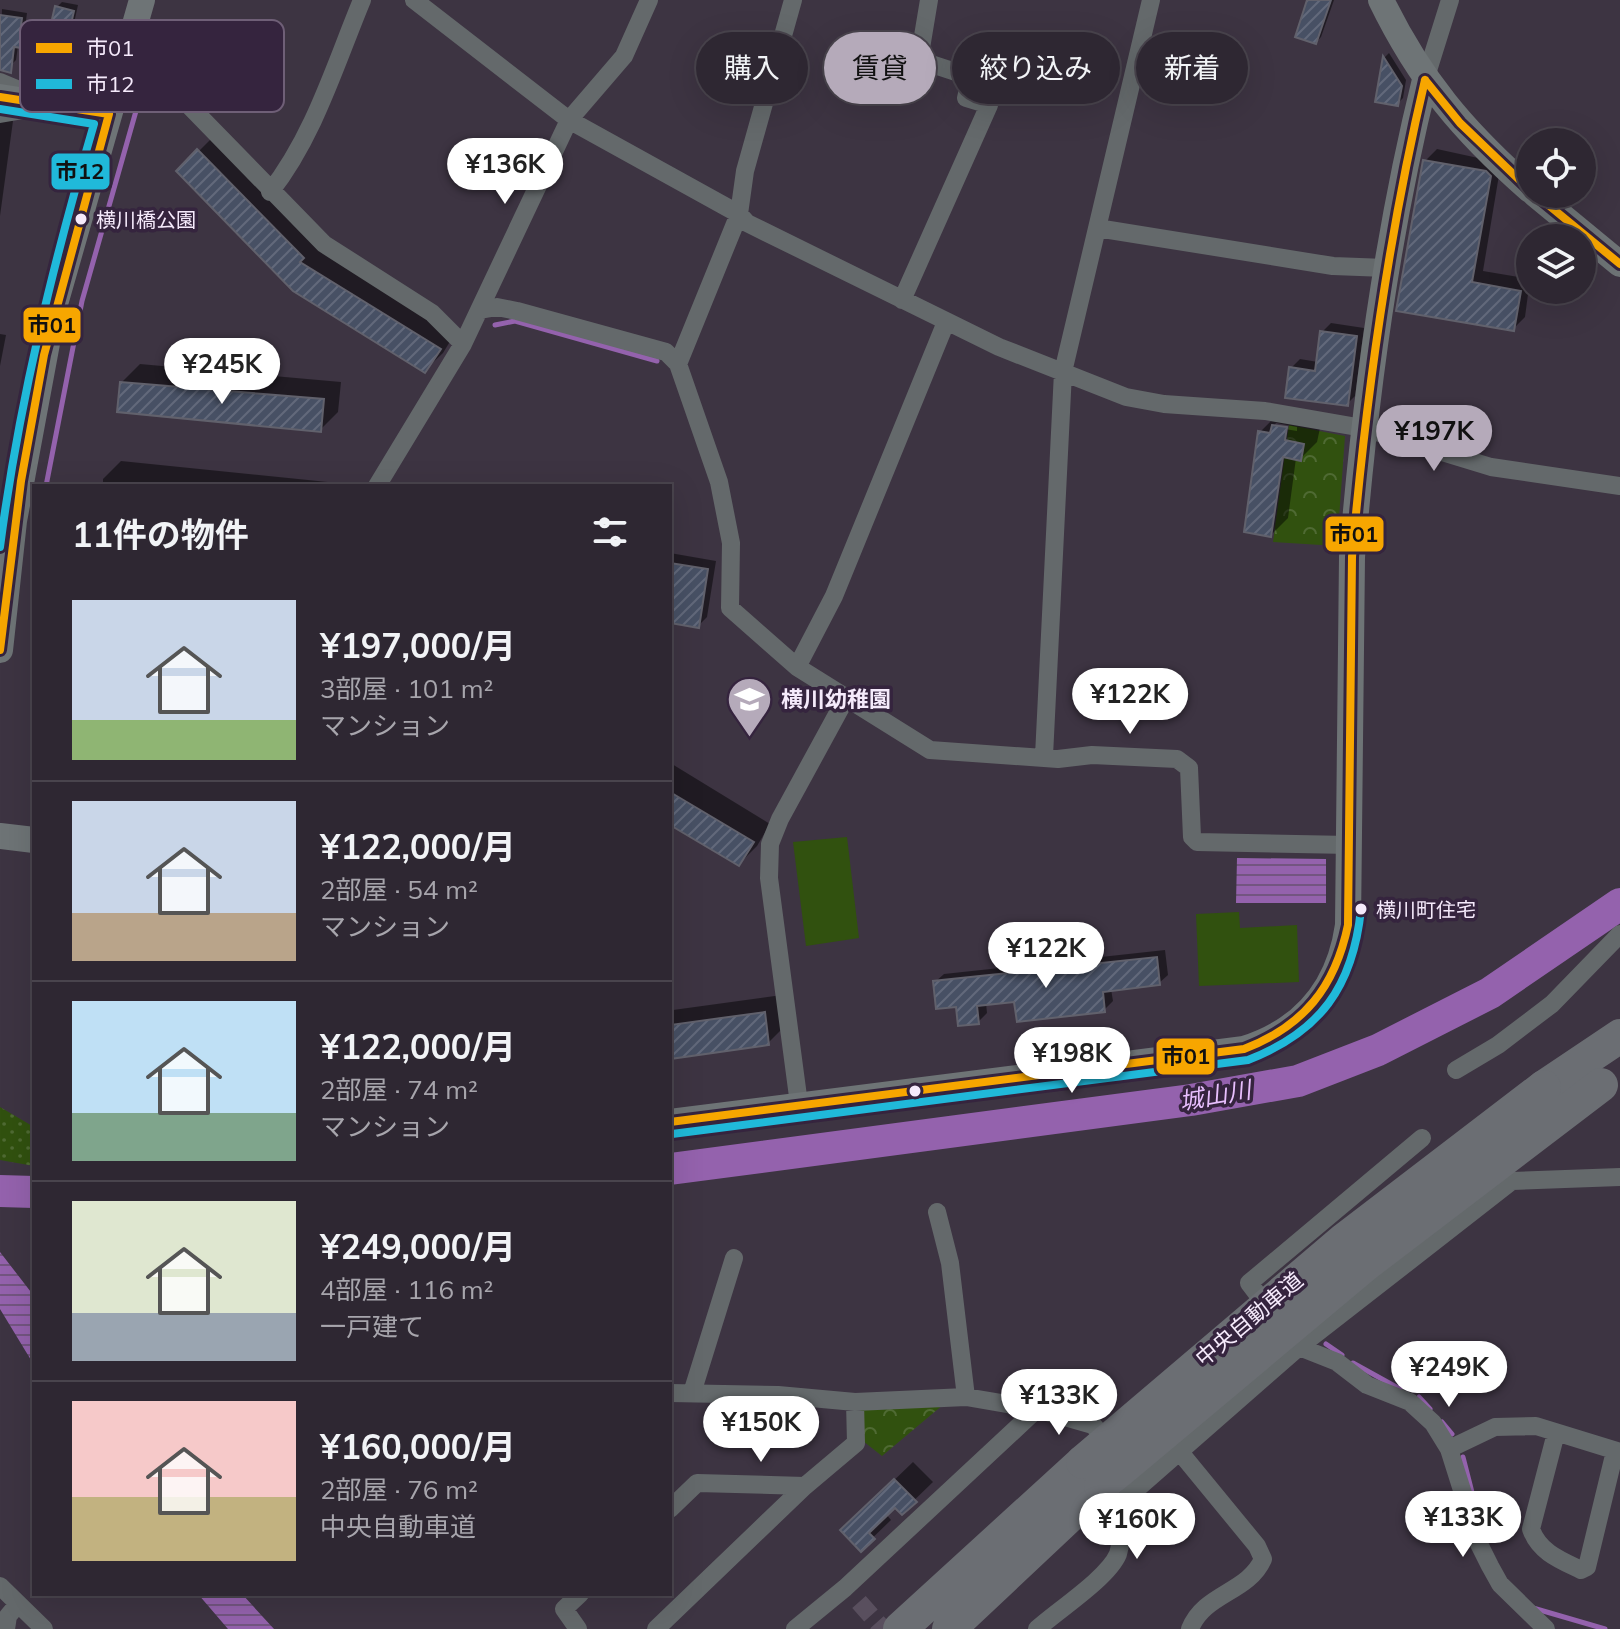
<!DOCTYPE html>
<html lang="ja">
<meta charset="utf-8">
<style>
:root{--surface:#2e2732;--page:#3a333e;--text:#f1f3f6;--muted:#a7a5ac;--line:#49444d;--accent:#b5aaba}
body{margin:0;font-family:Mulish,"Noto Sans JP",sans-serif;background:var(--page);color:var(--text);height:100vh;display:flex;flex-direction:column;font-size:30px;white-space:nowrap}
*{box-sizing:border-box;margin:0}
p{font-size:26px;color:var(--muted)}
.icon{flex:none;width:44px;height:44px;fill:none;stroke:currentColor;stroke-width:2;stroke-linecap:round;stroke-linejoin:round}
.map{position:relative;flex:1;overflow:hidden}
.sheet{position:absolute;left:32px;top:484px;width:640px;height:1112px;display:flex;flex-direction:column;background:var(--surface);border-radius:0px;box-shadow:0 8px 32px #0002,0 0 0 2px var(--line)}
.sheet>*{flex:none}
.banner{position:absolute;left:696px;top:32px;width:760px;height:72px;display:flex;gap:16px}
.fabs{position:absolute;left:1516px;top:128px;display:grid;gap:16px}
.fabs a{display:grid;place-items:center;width:80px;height:80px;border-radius:50%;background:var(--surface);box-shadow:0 8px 32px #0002,0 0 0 2px var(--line);font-size:40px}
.price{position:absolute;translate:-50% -68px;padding:0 18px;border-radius:28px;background:#fff;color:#222;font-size:26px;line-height:52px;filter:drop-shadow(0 2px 4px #0008)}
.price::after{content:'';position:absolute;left:50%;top:48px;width:24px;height:18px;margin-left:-12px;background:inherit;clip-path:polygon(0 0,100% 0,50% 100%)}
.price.current{background:var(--accent);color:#111}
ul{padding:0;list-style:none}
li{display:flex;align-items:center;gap:24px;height:200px;padding:0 40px}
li+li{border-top:2px solid var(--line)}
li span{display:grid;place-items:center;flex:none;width:224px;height:160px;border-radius:0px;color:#555}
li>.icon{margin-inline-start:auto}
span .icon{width:96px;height:96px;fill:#fffc;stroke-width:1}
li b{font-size:34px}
h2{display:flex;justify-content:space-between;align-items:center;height:96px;padding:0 40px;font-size:34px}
.tag{padding:0 28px;border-radius:36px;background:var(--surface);box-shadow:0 8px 32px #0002,0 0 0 2px var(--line);font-size:28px;line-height:72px}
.tag.current{background:var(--accent);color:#111}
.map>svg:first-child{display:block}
</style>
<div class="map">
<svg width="1620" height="1629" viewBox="0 0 1620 1629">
<defs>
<pattern id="grass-dots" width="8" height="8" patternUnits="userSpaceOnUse" patternTransform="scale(2)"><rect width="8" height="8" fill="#31510f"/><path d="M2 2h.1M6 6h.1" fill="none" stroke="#4f6a33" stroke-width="1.8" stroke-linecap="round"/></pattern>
<pattern id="park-crowns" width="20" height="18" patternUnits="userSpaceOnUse" patternTransform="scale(2)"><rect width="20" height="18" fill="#31510f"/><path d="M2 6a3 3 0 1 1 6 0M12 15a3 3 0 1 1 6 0" fill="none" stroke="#4f6a33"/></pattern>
<pattern id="water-rules" width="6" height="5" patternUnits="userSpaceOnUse" patternTransform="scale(2)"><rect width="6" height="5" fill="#9462ad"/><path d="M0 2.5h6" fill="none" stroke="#735581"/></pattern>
<pattern id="building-hatch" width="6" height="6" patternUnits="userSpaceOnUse" patternTransform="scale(2)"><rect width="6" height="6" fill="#475064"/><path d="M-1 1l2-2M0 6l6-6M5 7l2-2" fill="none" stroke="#62697b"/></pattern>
</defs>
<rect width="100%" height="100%" fill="#3d3442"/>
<!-- grass -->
<path fill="url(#grass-dots)" d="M0,1107l34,20v39l-34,-6z"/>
<!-- park -->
<path fill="url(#park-crowns)" d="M1289,425l56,11 -8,110 -64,-4z
M944,1404l-62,52 -19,-15 -3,-35z"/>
<!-- pitch -->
<path fill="#31510f" d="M847,837l12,101 -53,8 -13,-104z
M1239,912l1,16 57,-3 2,57 -100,4 -3,-72z"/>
<!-- water -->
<path fill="url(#water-rules)" d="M1237,858l89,1v44h-90z
M0,1252l34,44v69l-34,-56z
M198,1594h44l32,35h-46z"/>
<!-- shadow -->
<path fill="#0007" fill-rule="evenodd" d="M1310,0h24l-13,37 -5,5z
M62,2l16,3 -6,27 28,7 -5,25 -6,5 -42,-20 -29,-3 -2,14 -5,5 -11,-1 2,-55 25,4 -2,15 26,4 6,-25z
M1389,53l17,27 -3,18 -6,6 -20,-3 8,-44z
M0,119l13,2 -13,95z
M217,133l103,106 137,91 -14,23 -18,17 -246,-199z
M1437,149l64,14 -18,108 47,8 -5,38 -12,12 -115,-19 27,-149z
M1331,323l33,5 -9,68 -8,8 -56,-36 9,-9 18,3 4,-30z
M0,334l6,1 -6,31z
M140,364l201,18 -3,30 -18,18 -198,-48z
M1277,415l43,13 -3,14 -17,17 -4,-1 -8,60 -17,17 -11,-103zM1276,423l21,4v4l-24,-4z
M121,461l236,24v1h-254v-7z
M670,553l46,8 -9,56 -9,9 -28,-5z
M672,764l98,60 -13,22 -18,18 -69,-41z
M1165,950l3,25 -9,8 -48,6 2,12 -9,9 -88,-10 -30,3 1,10 -9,9 -43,-40 9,-8z
M782,995l4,30 -18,18 -98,14v-44l3,-3z
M913,1462l20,20 -31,30 -7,-7 -9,9 5,6 -30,29v-37z"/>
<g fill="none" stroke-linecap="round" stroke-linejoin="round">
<!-- stream -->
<path stroke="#9462ad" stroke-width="5" d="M495,325l20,-4 142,40
M46,486l36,-185 54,-190 27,-11
M1326,1344l16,11
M1353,1363l47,26
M1419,1397l11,12
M1442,1422l10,12
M1463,1457l11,43
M1533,1608l72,21"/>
<!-- river -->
<path stroke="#9462ad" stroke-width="32" d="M670,1169l521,-69 107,-19 80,-31 112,-57 130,-89
M0,1191l34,1"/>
</g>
<!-- building -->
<path fill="url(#building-hatch)" stroke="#61616c" stroke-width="2" d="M1307,0h24l-15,44 -21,-7z
M55,6l19,5 -6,26 28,7 -6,27 -18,7 -33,-8 5,-19 -30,-4 -3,26 -11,-3v-55l22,3 -2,15 28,4z
M1383,56l19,30 -4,20 -23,-4z
M197,149l107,109 -4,4 141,87 -16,24 -132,-82 -117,-120z
M1423,160l63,11 5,5 -19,106 49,9 -7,40 -118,-20z
M1320,331l37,5 -9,70 -63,-8 4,-31 26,4z
M120,382l204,17 -3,33 -204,-20z
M1272,425l15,2 -2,13 19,4 -3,17 -18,-4 -12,80 -27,-5 14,-101 12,2z
M670,563l38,6 -9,59 -29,-5z
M670,792l84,50 -15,24 -69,-41z
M1157,957l3,28 -57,7 2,20 -88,10 -3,-20 -37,4 2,18 -21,2 -2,-19 -20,2 -3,-28z
M765,1012l4,33 -99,14v-34z
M894,1479l23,23 -15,13 -7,-7 -26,25 6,6 -14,13 -21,-22z"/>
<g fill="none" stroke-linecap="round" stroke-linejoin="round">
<!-- street-tunnel -->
<path stroke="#594f5e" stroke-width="18" stroke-dasharray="18 9" stroke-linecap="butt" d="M859,1602l24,27"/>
<!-- street -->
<path stroke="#64696b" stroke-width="18" d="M414,0l155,120 170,94 8,9 252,124 127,50 38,7 101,7 98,17 128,39 129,19
M131,36l38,49 155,159 108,69 31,31
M971,77l5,-30
M1425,80l25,-80
M0,82l31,13
M0,114l35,-6
M270,192c44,-56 65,-127 92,-192
M1097,228l236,38 53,2
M902,300l87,-195 -23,-7 5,-21 -52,-17 10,-60
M480,310l17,-3 20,4 149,41 12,12 41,118 12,61 -1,65 67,59 133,83 128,9 34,-4 85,4 12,9 3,69 5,5 153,3
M678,364l61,-150 6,-43 48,-171
M377,486l86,-142 106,-224 55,-64 25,-56
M797,667l37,-71 112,-274
M1044,756l19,-384 88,-372
M1456,1070l42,-25 54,-41 68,-70
M799,1104l-30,-226 1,-34 10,-25 66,-121
M937,1212l13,51 16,134
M1271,1312l-22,-29 173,-145
M1294,1341l5,6 213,-166 108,-4
M670,1393l108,2 77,7 111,-5 71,12 56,16 18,21
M692,1393l42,-135
M1556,1433l-25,96c8,23 29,31 50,41l6,-3 28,-116
M1449,1449l46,-22 41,-1 84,26
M1179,1451l78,95 6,13c-15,34 -59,34 -73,70
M670,1509l27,-26 108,3 51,-43 -1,-41
M0,1586l44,43
M6,1629l2,-13 10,-12
M578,1629l-14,-20 16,-15
M656,1629l149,-143
M795,1629l50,-41 192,-179
M1037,1629c21,-19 71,-51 81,-75 5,-15 0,-31 -4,-45l185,-162 38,15 30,23 43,17 23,21 16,26 30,95 11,22 10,18 46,45"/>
<!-- secondary -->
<path stroke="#6e7476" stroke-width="26" d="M1381,0c39,80 82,131 149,190
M0,97l109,17
M1535,194l85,70
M0,650l14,-129 39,-210 89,-311
M0,836l34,4
M670,1122l574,-73c60,-19 95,-61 104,-124l4,-368c13,-161 34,-320 73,-477"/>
<!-- highway -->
<path stroke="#6b6e73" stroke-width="34" d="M1544,1087l76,-51
M900,1629l183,-167
M949,1629l152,-143"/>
<!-- highway-bridge -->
<path stroke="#6b6e73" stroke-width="34" d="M1083,1462l261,-222 200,-153
M1101,1486l265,-222 235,-179"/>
<defs>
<path id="bus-1" d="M1425,80l35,43 70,67
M0,97l109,17 -65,241 -23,126 -21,169
M1535,194l85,70
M670,1122l574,-73c60,-23 91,-62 104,-124l4,-368c14,-161 36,-320 73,-477"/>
<path id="bus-2" d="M0,109l94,15c-41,140 -75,278 -94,423
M672,1134l576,-74c72,-28 105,-73 113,-151"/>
</defs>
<!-- bus-1 casing -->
<use href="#bus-1" stroke="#35243e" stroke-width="14"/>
<!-- bus-2 casing -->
<use href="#bus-2" stroke="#35243e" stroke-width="14"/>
<!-- bus-1 -->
<use href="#bus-1" stroke="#f7a600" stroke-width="8"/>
<!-- bus-2 -->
<use href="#bus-2" stroke="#20b9da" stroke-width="8"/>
</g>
<!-- icons -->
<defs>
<symbol id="school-pin" viewBox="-11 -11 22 30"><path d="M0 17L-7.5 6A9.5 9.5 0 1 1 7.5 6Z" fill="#b5aaba" stroke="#35243e"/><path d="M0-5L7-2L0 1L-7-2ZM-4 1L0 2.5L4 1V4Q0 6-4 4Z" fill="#fff"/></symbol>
</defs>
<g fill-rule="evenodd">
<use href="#school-pin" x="724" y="674" width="51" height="69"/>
</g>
<!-- markers -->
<g fill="#f5eafb" stroke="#35243e" stroke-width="3">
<circle cx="81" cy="219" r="7"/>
<circle cx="1361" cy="909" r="7"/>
<circle cx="915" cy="1091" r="7"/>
</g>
<g text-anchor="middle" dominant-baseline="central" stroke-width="7" stroke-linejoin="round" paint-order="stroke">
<!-- bus labels -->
<g font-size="20" fill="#f5eafb" stroke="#35243e" text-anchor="start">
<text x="96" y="219">横川橋公園</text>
<text x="1376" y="909">横川町住宅</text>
</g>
<!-- poi labels -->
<g font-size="22" font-weight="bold" fill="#f5eafb" stroke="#35243e" text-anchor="start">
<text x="781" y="699">横川幼稚園</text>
</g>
<!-- street labels -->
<g font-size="22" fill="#f5eafb" stroke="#35243e">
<text transform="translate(1249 1319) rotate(-40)">中央自動車道</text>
</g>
<!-- water labels -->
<g font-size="24" font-style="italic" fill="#e8bffe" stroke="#35243e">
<text transform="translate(1215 1095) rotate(-10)">城山川</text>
</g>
</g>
<!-- legend -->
<rect x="20" y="20" width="264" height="92" rx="12" fill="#35243e" stroke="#6f5f77" stroke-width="2"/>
<rect x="36" y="43" width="36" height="10" fill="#f7a600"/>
<rect x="36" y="79" width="36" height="10" fill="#20b9da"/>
<g font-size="22" fill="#f5eafb">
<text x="86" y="56">市01</text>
<text x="86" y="92">市12</text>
</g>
<g stroke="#35243e" stroke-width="3">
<rect x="50" y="152" width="61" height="39" rx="8" fill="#20b9da"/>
<rect x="22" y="306" width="60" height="38" rx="8" fill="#f7a600"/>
<rect x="1324" y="515" width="61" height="38" rx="8" fill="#f7a600"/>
<rect x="1155" y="1037" width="61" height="39" rx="8" fill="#f7a600"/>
</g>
<g font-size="22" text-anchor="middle" font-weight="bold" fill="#111">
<text x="80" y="179">市12</text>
<text x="52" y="333">市01</text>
<text x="1354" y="542">市01</text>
<text x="1186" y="1064">市01</text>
</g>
</svg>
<div class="fabs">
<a><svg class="icon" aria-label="locate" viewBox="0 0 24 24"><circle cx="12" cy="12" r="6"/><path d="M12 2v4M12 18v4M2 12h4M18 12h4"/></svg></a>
<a><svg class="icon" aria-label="layers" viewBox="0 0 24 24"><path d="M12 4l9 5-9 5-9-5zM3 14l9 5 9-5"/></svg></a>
</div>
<b class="price" style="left:505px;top:206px">¥136K</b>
<b class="price" style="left:222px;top:406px">¥245K</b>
<b class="price current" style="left:1434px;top:473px">¥197K</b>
<b class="price" style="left:1130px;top:736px">¥122K</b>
<b class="price" style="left:1046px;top:990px">¥122K</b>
<b class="price" style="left:1072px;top:1095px">¥198K</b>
<b class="price" style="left:1449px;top:1409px">¥249K</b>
<b class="price" style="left:1059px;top:1437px">¥133K</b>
<b class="price" style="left:761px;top:1464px">¥150K</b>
<b class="price" style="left:1463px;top:1559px">¥133K</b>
<b class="price" style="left:1137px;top:1561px">¥160K</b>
<div class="banner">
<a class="tag">購入</a>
<a class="tag current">賃貸</a>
<a class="tag">絞り込み</a>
<a class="tag">新着</a>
</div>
<section class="sheet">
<h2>11件の物件<svg class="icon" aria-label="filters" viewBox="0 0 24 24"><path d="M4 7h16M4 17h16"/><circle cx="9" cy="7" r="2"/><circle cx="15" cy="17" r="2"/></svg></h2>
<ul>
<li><span style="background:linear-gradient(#c9d6e8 75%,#8fb573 0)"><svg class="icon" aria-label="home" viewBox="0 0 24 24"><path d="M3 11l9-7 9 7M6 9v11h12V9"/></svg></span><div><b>¥197,000/月</b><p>3部屋 · 101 m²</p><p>マンション</p></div></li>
<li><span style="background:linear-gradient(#c9d6e8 70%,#b9a48a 0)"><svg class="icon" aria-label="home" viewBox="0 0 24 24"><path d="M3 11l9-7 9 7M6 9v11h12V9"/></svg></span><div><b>¥122,000/月</b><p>2部屋 · 54 m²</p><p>マンション</p></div></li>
<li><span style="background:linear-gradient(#bfe0f5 70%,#7fa58c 0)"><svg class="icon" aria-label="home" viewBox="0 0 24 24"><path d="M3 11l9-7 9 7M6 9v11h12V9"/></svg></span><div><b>¥122,000/月</b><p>2部屋 · 74 m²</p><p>マンション</p></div></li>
<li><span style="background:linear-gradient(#dfe7d0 70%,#9aa5b1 0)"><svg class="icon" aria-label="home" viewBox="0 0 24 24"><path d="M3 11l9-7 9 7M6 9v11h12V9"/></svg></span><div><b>¥249,000/月</b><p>4部屋 · 116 m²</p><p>一戸建て</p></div></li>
<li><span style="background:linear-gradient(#f6c9c9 60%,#c2b280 0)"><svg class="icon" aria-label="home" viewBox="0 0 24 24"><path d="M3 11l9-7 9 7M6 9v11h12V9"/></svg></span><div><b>¥160,000/月</b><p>2部屋 · 76 m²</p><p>中央自動車道</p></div></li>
</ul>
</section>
</div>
